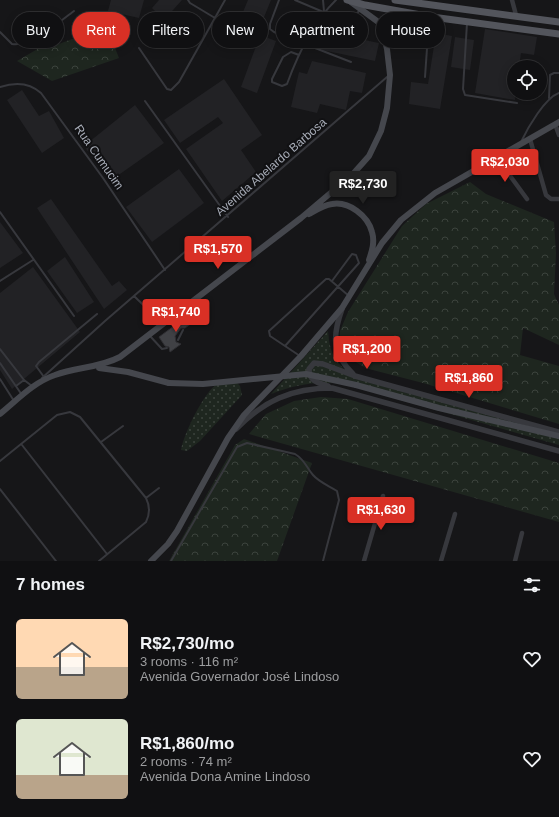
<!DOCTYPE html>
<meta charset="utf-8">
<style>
:root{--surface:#101012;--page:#19191b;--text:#f1f3f6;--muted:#9c9d9f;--line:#303032;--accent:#d93025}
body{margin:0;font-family:Helvetica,sans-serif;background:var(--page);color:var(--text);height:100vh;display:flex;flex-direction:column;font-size:15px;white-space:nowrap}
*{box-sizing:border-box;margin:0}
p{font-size:13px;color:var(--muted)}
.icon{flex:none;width:22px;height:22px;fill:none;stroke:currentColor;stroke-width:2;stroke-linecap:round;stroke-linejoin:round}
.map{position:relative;height:561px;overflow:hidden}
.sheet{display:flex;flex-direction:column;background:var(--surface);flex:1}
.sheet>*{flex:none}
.banner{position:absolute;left:12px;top:12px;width:535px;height:36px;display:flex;gap:8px}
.fabs{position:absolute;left:507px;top:60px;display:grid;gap:8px}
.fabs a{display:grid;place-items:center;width:40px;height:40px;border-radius:50%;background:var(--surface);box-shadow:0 2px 10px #0003,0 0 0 1px var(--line);font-size:20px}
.price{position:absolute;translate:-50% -34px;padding:0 9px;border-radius:4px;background:var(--accent);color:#fff;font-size:13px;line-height:26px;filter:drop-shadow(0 1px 2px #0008)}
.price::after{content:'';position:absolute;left:50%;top:24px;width:12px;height:9px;margin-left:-6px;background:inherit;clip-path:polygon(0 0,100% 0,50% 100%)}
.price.on{background:#222;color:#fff}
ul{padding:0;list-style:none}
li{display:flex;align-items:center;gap:12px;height:100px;padding:0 16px}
li span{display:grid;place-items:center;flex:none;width:112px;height:80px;border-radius:6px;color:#555}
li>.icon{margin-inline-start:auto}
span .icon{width:48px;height:48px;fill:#fffc;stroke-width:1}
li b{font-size:17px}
h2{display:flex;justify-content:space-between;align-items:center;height:48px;padding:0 16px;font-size:17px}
.chip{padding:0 14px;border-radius:18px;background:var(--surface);box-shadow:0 2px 10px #0003,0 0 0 1px var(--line);font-size:14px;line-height:36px}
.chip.on{background:var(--accent);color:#fff}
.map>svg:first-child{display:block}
</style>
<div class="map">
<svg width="559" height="561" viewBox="0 0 559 561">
<defs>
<pattern id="grass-dots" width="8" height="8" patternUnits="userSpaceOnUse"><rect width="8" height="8" fill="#1e261f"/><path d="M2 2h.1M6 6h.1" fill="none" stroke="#3c433d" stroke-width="1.8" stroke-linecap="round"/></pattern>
<pattern id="forest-crowns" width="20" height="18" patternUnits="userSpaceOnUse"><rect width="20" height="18" fill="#1e261f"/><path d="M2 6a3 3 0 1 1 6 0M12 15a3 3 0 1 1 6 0" fill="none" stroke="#3c433d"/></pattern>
</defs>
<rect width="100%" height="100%" fill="#161618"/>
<!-- built -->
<path fill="#222225" d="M111,0h33l-5,18 -31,-7z
M159,0h23l-18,20 -12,-12z
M248,0h23l-11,27 -20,-8z
M485,29l52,8 -3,18 -13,-2 -2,14h-5l1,33 -40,-7z
M326,32l53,11 -4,18 -53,-11z
M436,33l16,3 -12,73 -31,-5 2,-22 17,2z
M260,35l16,6 -19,52 -16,-6z
M455,37l19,3 -4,30 -19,-3z
M312,61l54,12 -4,20 -12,-2 -4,19 -26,-6 -3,9 -26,-6 8,-35 8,2z
M224,79l38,56 -21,15 15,22 -34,29 -36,-52 37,-26 -5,-6 -38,26 -16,-23z
M22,90l17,26 10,-5 15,27 -22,15 -35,-53z
M135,105l29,38 -54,38 -26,-35z
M179,169l25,34 -52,39 -26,-35z
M51,199l61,87 7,-5 8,9 -23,19 -67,-101z
M0,222l23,31 -23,15z
M65,257l29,45 -17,11 -30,-42z
M33,267l47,65 -68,57 -12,-19v-77z"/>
<!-- grass -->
<path fill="url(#grass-dots)" d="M328,331c2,20 4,26 18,40l213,63v11l-211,-60c-27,-5 -51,-1 -77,9z
M233,378l7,8 2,9 -42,46 -13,10 -6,-1c3,-17 23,-58 37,-67 4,-2 10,-3 15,-5z"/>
<!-- forest -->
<path fill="url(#forest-crowns)" d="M103,18l16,40 -67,23 -35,-20 41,-24 1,7 26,-10z
M470,182l16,12 68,28 2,31 -2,41 5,11v40l-36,-17 -3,27 39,11v58l-136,-41 -58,-15 -20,-13 -6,-12 1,-12 8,-19 54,-86 24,-22z
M321,397l27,2 211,64v59l-310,-88 17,-20 28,-13z
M244,439l68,24 -35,98h-108l66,-116z"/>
<!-- building -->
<path fill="#404145" stroke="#303034" d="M191,313l5,7 -11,8h-4l-6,8 1,6 5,2 -11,8 -1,-5 -4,-1 -6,-9 23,-17 4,1v-4z"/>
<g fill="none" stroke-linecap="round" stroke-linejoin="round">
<!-- service -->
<path stroke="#37383d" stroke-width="2" d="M188,0l2,3 25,15
M279,0l-9,24v5l4,3 77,30
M295,0l52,22 5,-3 8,-9
M323,0l1,11
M467,23l-4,66 2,6 52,8
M0,32l12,12c19,3 47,-22 62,-33
M139,48l28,41 4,1 8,-8 46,-82
M299,55l-8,-3 -8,5 -11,22v3l10,4 5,-2c11,-30 26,-62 49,-84
M425,77l3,-43 3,-16
M0,87c15,-5 29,-5 41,6l62,85 62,92
M549,98l1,-23 4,-2h5
M145,101l83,116
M521,142c7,-15 24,-44 38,-49
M0,212l74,104
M0,281l33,-21
M134,296l28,27
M184,319v-8
M150,336l12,13 5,-1
M178,340l5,-10
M285,346l74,-83 -3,-8 -4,-1 -20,27
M0,349l24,31 8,6
M300,356l-30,-20 -1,-5 57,-52h3l20,17
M0,363l22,32
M44,377l-8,-11 3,-4 58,-48
M42,378l63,-57 282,-244
M0,379l14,22
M16,386l8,-6
M101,442l22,-16
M22,445l85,109
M0,461l57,-46 13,-3 10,5 66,81c4,8 4,16 0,24l-47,39
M0,489l56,72
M146,498l13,-10
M171,561l66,-114 10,-4 48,11c10,6 11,13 18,21 6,7 16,11 24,16l2,9 -16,61"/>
<!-- minor -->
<path stroke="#37383d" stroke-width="4.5" d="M512,0l4,15
M555,124l4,11
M530,139l16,56 5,4h8
M497,158l30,41
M364,561l19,-65
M441,561l14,-47
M515,561l7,-28"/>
<!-- tertiary -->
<path stroke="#37383d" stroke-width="5.5" d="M342,309c-10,28 -10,44 11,65
M328,386c-10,-3 -19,-5 -19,-17l5,-6 9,1 32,12 204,56
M236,429c28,-28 55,-41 96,-41l227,63"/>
<!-- secondary -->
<path stroke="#45474d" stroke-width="6" d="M309,214c7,-4 15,-9 23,-10 17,-3 36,12 40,28 3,10 0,19 -3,28
M99,368l29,4 41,11
M356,385l83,23 120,28
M0,414c17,-14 34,-32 55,-39 22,-8 44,-7 65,-18l181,-139 52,-44 16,-18 12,-25 6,-23 3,-33 -3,-26 -6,-25 -30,-22
M151,561l17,-17 9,-13 51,-93 16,-23 57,-59 41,-48 40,-65 19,-23 34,-27 124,-71"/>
<!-- primary -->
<path stroke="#53555c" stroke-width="7" d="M347,0l18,5 67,12 127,17
M395,0l164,22"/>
<!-- secondary-bridge -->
<path stroke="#45474d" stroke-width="6" d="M169,383l34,1 103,-10 50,11"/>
</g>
<g text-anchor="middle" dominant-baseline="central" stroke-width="4" stroke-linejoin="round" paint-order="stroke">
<!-- street labels -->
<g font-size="12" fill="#a8adb8" stroke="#111113">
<text transform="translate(99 157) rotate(55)">Rua Cumucim</text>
<text transform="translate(271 167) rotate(-41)">Avenida Abelardo Barbosa</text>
</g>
</g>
</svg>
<div class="fabs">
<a><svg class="icon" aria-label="locate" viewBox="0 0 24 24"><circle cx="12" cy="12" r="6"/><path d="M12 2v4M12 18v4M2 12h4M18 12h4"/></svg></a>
</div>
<b class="price" style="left:505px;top:183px">R$2,030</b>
<b class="price on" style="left:363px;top:205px">R$2,730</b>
<b class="price" style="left:218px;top:270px">R$1,570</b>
<b class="price" style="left:176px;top:333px">R$1,740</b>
<b class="price" style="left:367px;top:370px">R$1,200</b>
<b class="price" style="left:469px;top:399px">R$1,860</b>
<b class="price" style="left:381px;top:531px">R$1,630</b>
<div class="banner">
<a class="chip">Buy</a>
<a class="chip on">Rent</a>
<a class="chip">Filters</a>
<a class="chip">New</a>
<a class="chip">Apartment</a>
<a class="chip">House</a>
</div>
</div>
<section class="sheet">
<h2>7 homes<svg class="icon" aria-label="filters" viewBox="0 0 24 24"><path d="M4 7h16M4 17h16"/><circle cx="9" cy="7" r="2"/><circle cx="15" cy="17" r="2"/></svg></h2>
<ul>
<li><span style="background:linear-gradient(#ffd9b3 60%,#b9a48a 0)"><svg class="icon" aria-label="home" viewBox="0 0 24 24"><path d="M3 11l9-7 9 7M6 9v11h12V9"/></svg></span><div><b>R$2,730/mo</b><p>3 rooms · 116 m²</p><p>Avenida Governador José Lindoso</p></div><svg class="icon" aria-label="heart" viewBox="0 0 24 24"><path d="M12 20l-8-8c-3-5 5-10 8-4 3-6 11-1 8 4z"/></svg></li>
<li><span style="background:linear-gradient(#dfe7d0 70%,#b9a48a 0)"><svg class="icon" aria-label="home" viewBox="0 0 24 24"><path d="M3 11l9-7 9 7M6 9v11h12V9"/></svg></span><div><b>R$1,860/mo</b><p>2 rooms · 74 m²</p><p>Avenida Dona Amine Lindoso</p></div><svg class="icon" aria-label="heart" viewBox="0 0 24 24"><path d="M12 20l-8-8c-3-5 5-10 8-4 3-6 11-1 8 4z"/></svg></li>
</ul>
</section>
